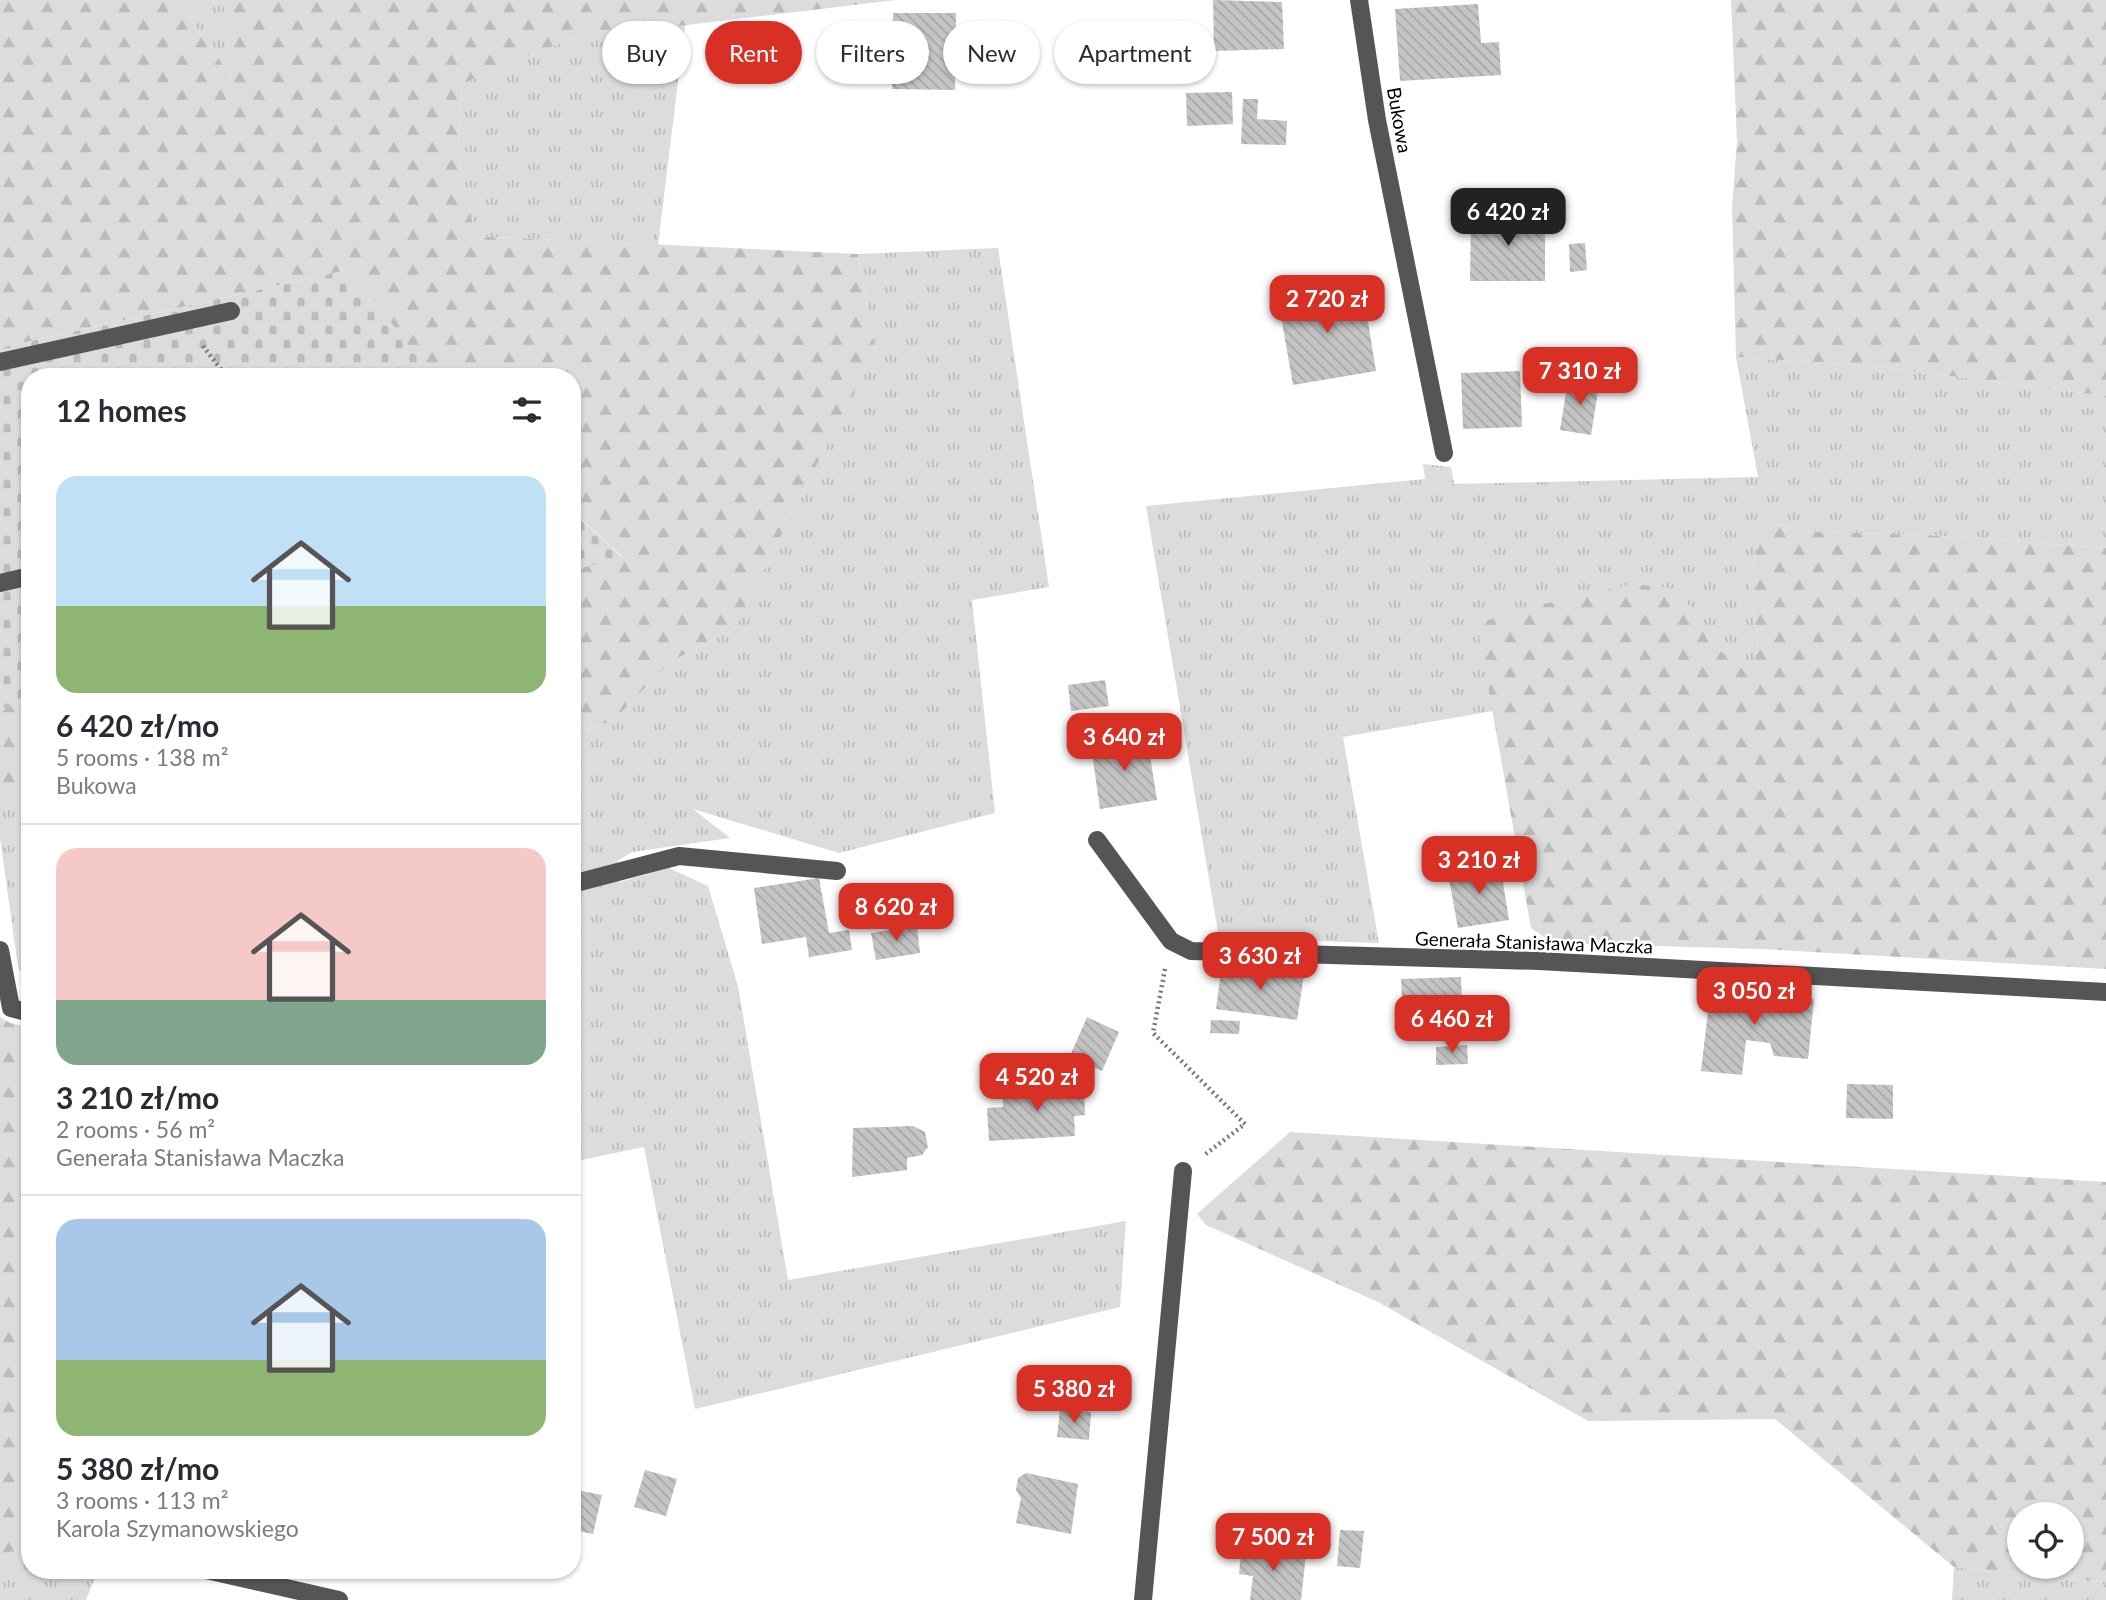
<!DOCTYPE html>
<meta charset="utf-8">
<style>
:root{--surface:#fff;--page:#f2f2f3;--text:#2b2b33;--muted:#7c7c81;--line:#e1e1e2;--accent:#d93025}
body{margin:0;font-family:Lato,sans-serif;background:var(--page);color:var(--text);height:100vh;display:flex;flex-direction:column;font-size:26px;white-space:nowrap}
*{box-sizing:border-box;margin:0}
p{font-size:23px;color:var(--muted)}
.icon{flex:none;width:38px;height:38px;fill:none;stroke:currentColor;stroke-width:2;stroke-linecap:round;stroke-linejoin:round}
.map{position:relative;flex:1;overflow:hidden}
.drawer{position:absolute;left:21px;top:368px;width:560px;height:1211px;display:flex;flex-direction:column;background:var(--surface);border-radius:28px;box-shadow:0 2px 5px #0004}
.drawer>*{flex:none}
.banner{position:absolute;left:602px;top:21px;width:665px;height:63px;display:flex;gap:14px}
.fabs{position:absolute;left:2007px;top:1502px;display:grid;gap:14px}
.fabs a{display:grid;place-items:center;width:77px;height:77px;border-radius:50%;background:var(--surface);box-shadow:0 2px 5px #0004;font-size:35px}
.price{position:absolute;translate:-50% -60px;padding:0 16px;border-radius:14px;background:var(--accent);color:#fff;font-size:23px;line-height:46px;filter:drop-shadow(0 2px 4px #0008)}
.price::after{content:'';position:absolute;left:50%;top:42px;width:21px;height:16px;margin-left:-10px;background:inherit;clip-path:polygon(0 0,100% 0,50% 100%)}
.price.active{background:#222;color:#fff}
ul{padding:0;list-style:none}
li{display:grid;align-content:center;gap:14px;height:371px;padding:0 35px}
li+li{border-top:2px solid var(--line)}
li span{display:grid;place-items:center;height:217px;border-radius:21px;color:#555}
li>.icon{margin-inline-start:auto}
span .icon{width:126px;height:126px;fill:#fffc;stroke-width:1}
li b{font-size:30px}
h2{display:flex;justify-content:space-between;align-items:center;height:84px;padding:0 35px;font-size:30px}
.pill{padding:0 24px;border-radius:32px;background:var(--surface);box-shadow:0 2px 5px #0004;font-size:24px;line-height:63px}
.pill.active{background:var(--accent);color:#fff}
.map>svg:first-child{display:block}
</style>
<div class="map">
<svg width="2106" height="1600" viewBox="0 0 2106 1600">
<defs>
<pattern id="grass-tufts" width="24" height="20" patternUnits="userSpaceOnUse" patternTransform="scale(1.75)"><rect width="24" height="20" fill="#dcdcdc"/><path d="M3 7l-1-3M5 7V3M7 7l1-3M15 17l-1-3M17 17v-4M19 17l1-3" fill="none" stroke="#bbb"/></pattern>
<pattern id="forest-firs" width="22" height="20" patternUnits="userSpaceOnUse" patternTransform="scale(1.75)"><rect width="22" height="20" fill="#dcdcdc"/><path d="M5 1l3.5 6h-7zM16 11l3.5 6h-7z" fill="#bbb"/></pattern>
<pattern id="cemetery-stones" width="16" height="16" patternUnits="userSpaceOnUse" patternTransform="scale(1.75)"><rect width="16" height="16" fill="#dcdcdc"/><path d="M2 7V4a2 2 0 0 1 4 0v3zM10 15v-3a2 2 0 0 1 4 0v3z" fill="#bbb"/></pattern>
<pattern id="building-back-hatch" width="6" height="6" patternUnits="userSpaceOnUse" patternTransform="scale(1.75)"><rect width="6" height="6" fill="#c4c4c4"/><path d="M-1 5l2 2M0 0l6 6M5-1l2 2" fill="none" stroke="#a7a7a7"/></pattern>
</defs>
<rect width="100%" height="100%" fill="#fff"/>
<!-- grass -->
<path fill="url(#grass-tufts)" d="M176,0h56l1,78z
M685,25l-27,220 -183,-9 -17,-85 4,-67 108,-45z
M998,248l51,339 -77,13 23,213 -156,40 -146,-44 37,29 -98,14 -15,9 3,21 49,-14 39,18 30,100 50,294 338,-59 -6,86 -425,102 -51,-262 -72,15v-427l42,-15 56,-58 64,-33 141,-279 -17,-96z
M1736,357l137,9 233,30v152l-179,-13 -110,-3 -53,-10 -15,64 9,54 -3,40 -43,-36 -33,-55 -202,35 16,87 -150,26 36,206 -160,-5 -73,-432 279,-27 -2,-15 28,3 3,17 304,-7z
M0,785l30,43v159l-12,-20 -18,-129z
M30,1538v32h68l-12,30h-86v-41z
M1954,1567l147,15 5,-2v20h-154z"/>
<!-- forest -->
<path fill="url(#forest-firs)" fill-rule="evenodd" d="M0,0h176l56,77v-77h664l-326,39 -108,45 -4,67 17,85 383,18 17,96 -141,279 -64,33 -56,58 -42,15v-165l51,-13 -51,-46v-135h-141l-88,-105 -343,77z
M1731,0h375v396l-233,-30 -137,-9 -4,-150 5,-66z
M1764,522l53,10 110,3 179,13v421l-345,-20 -208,-6 -22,-15 -54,-304 36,-13 119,-27 47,5 33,55 43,35 3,-39 -9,-54z
M30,701v127l-30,-43v-76z
M0,1017l10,6 20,4v511l-30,21z
M1290,1132l816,50v398l-5,2 -147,-15 -179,-148 -187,2 -210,-119 -172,-77 -9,-11zM2020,1514h52v52h-52z"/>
<!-- cemetery -->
<path fill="url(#cemetery-stones)" d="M343,271l29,26 59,79h-401v325l-30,8v-361z
M572,511l51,47 -51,12z"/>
<!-- building -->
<path fill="url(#building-back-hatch)" d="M1213,0l69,2 2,47 -70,2z
M1478,4l3,39 18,-1 2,33 -101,6 -5,-72z
M893,13h63l-1,77 -63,-1z
M1232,92l1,32 -46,2 -1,-33z
M1243,99h15l-1,20 30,2 -1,24 -45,-1z
M1471,215l74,1v65h-75z
M1585,243l2,27 -17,2 -1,-28z
M1362,284l14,87 -83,14 -15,-86z
M1520,371l2,56 -59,2 -2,-56z
M1568,380l31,5 -8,50 -31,-5z
M1105,680l4,26 -38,5 -3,-26z
M1147,737l10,63 -57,9 -9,-63z
M1500,864l9,56 -51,8 -10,-55z
M819,878l10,55 20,-3 3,20 -43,7 -3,-20 -44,7 -8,-56z
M917,926l3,27 -44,7 -5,-27z
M1222,964l82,11 -7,45 -81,-11z
M1461,977l2,50 -27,1v-10l-33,1 -2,-40z
M1711,987l103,12 -6,60 -34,-3 -4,-13 -24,-3 -4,35 -41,-4z
M1087,1017l32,15 -17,39 -32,-15z
M1211,1020l29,1 -1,13 -29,-1z
M1467,1045l1,19 -32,1v-18z
M1072,1079h12l1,36 -11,1 1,20 -86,5 -2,-33 16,-1 -1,-16 71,-4z
M1847,1084l46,1v34l-47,-1z
M913,1126l12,6 3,15 -6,8 -15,3v12l-55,7 1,-49z
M1060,1409l31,3 -2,28 -32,-3z
M645,1470l32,9 -11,37 -32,-9z
M1026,1473l52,11 -7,50 -55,-11 5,-25 -5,-8 2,-12z
M572,1489l30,6 -9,39 -15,-3 -3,16 -3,-1z
M1340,1530l24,1 -4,37 -23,-2z
M1242,1543l64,11 -5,46h-51l3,-24 -14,-2z"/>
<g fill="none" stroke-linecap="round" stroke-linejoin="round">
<!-- path -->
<path stroke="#777" stroke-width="4.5" stroke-dasharray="2 3.5" stroke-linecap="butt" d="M203,346l23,30
M1165,969l-12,64 92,91 -42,32"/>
<!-- minor -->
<path stroke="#555" stroke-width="18" d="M1359,0l18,120 67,333
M0,362l231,-51
M0,583l30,-7
M1097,840l74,101 20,10 348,10 567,31
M572,884l107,-28 158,15
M0,950l11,58 19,5
M206,1570l133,30
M1143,1600l40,-429"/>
</g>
<g text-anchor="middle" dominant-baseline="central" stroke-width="5" stroke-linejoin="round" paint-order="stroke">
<!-- street labels -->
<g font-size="19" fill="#000" stroke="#fff">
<text transform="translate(1400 120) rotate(80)">Bukowa</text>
<text transform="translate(1534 942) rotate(2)">Generała Stanisława Maczka</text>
</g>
</g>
</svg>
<div class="fabs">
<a><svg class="icon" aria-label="locate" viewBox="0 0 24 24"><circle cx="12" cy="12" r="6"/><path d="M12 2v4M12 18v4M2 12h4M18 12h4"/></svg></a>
</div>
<b class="price active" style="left:1508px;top:248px">6 420 zł</b>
<b class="price" style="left:1327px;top:335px">2 720 zł</b>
<b class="price" style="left:1580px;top:407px">7 310 zł</b>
<b class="price" style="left:1124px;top:773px">3 640 zł</b>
<b class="price" style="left:1479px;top:896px">3 210 zł</b>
<b class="price" style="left:896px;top:943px">8 620 zł</b>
<b class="price" style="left:1260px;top:992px">3 630 zł</b>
<b class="price" style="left:1754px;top:1027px">3 050 zł</b>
<b class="price" style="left:1452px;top:1055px">6 460 zł</b>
<b class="price" style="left:1037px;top:1113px">4 520 zł</b>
<b class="price" style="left:1074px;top:1425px">5 380 zł</b>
<b class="price" style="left:1273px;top:1573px">7 500 zł</b>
<div class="banner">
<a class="pill">Buy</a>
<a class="pill active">Rent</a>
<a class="pill">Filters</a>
<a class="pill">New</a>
<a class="pill">Apartment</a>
</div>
<section class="drawer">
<h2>12 homes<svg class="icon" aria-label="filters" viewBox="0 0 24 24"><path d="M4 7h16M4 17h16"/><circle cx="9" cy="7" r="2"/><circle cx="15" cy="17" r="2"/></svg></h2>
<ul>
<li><span style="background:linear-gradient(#bfe0f5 60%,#8fb573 0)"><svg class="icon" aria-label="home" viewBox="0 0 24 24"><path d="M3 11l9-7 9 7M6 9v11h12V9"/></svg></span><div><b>6 420 zł/mo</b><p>5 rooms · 138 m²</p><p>Bukowa</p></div></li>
<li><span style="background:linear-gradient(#f6c9c9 70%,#7fa58c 0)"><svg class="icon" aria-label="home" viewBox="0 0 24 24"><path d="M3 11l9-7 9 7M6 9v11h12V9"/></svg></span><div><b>3 210 zł/mo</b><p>2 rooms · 56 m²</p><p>Generała Stanisława Maczka</p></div></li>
<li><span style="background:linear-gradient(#a9c7e8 65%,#8fb573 0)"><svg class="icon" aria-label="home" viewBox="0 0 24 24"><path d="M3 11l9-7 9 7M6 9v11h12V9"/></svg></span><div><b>5 380 zł/mo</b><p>3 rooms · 113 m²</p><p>Karola Szymanowskiego</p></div></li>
</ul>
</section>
</div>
